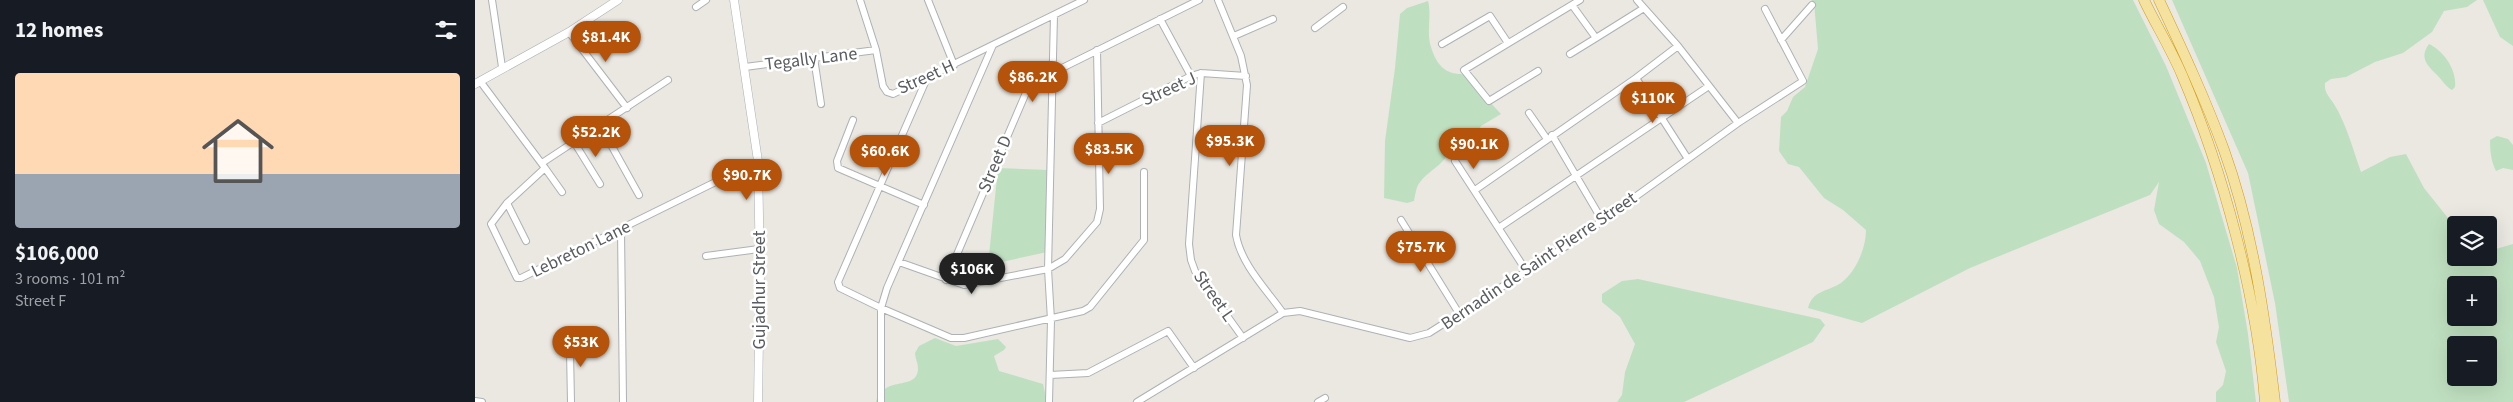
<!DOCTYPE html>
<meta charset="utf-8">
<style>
:root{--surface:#171b24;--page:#242831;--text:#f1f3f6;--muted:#9ea1a6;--line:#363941;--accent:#b45309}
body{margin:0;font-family:"Source Sans 3",sans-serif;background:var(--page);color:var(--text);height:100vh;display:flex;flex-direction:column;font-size:19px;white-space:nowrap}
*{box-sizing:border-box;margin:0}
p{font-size:16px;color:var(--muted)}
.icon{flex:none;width:28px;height:28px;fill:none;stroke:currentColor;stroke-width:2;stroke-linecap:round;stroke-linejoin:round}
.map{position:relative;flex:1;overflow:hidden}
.panel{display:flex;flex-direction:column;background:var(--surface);width:475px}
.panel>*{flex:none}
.buttons{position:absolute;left:1972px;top:216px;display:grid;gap:10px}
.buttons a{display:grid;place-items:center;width:50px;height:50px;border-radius:5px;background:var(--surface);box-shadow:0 5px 20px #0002;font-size:25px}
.price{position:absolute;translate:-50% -42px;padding:0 11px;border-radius:18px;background:var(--accent);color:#fff;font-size:16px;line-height:32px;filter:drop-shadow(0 1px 2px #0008)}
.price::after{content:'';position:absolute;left:50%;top:30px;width:15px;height:11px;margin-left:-8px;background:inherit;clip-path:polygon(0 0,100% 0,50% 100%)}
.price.current{background:#222;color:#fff}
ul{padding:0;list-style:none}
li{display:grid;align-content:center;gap:10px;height:265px;padding:0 15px}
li+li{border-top:1px solid var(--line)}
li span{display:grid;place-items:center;height:155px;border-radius:5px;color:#555}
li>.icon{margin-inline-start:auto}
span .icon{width:90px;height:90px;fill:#fffc;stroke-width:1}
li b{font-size:21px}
h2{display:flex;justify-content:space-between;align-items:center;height:60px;padding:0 15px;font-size:21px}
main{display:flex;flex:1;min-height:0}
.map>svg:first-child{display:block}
</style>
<main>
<section class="panel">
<h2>12 homes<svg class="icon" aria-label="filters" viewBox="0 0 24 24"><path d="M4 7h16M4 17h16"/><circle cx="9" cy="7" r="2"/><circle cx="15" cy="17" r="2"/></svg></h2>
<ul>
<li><span style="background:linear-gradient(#ffd9b3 65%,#9aa5b1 0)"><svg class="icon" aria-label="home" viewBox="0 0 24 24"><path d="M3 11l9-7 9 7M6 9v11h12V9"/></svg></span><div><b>$106,000</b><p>3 rooms · 101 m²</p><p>Street F</p></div></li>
</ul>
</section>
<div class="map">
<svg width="2038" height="402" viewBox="0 0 2038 402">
<rect width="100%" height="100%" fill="#eae8e1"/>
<!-- green -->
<path fill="#bfe0c0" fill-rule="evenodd" d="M1336,0h322l33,66 40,97 31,105 11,66 8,68h-40v-10l7,-7 3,-14 -10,-29 3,-15 -5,-30 -14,-36 -16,-19 -25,-18 -5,-14 5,-28 -9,13 -180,73 -108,55 -54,-15c5,-18 19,-16 33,-25 15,-11 25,-35 25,-53l-23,-20 -19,-12 -25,-31 -11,-3 -9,-13 2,-34 6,-6 6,-14 12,-10 13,-38 -4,-47z
M1697,0h305l-10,7 -23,4 -12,21 -29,21 -28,9 -29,15 -15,2 -6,4c-1,10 4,13 9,21 13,21 19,46 27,68l29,-15 16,-3 18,34 32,40v30h33v-7l24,-7v158h-224l-14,-99 -27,-130zM1981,285h33v33h-33zM1981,345h33v33h-33z
M2008,0h30v46l-13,-9z
M953,1c4,15 -2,31 3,46 12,40 38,20 46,32 3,4 3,10 6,14 5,8 12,14 18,21l-20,12 -4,7 -27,12c-2,20 -22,24 -32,40 -2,4 -3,11 -4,16l-7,2 -23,-5 1,-57 10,-73 5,-54 7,-6z
M1954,44c15,7 28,26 26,43l-3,3c-7,-4 -9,-9 -15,-15 -10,-10 -18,-17 -8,-31z
M2022,136l11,3 5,6v25l-10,-2 -7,3c-5,-10 -6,-20 -6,-31z
M523,168l50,2 -1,82 -59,13z
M1163,279l182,40 5,6 -12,17 -129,60h-67l5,-7 3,-23 10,-28 -15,-27 -18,-15v-8l20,-13z
M460,338l21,8 42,-7 8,8 -2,3 -10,6 5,15 44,13 4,18h-171c8,-28 42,-10 42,-34 0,-5 -3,-10 -3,-15l4,-7z"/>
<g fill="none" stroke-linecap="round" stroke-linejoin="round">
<defs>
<path id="minor" d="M17,0l10,67
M385,0l16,50 7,36 4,6 6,2 191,-94
M453,0l26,65
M743,0l23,56 6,29 -11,150c5,29 30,54 47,78
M1162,0l41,46 60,77
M1097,5l24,33 48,-30
M221,7l10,-7
M685,19l31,57
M840,28l28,-21
M94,32l58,76
M759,36l39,-17
M1306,40l31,-35
M967,44l48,-28 18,27
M1095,54l26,-16
M339,58l7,46
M270,67l131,-17
M1063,71l-49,30 -25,-31 116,-70
M726,73l-12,171 2,16 4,11 48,67
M452,78l-89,204 2,6 41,20 70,30h13l119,-27 7,-4 54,-67v-68
M1161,78l52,81
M5,81l65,87 -38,35 -16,21 26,54h4l237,-117
M1054,113l18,26
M378,120l-16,41 1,7 86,37
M623,123l93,-47 10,-3 45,3
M125,125l39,70
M1077,135l50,85
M99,142l26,42
M980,161l72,111
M67,163l126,-83
M70,168l17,24
M1000,190l161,-112 42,-32
M32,203l19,38
M926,220l59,95
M1025,227l209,-141
M146,230l2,172
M231,256l53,-7
M424,262l65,23 84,-16 17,-10 32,-37 3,-13 -3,-159
M471,280l82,-192 24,-15 147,-73
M92,343l3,8 1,51
M575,375l38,-2 80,-42 26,37
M0,401l7,1
M406,402v-94l6,-20 106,-243
M574,402l2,-82 -3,-51 6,-254
M662,402l146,-89 17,-2 110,27 19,-5 142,-90 167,-120 65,-42 -38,-72
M843,402l7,-4"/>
<path id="tertiary" d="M259,0l24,161 2,111 -2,130
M0,84l94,-52 49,-32"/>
<path id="trunk" d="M1669,0c12,25 27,49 38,75 41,96 75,222 83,327
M1684,0c23,49 46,98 65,150 29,81 41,167 51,252"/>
</defs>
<!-- minor casing -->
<use href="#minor" stroke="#aeb1b5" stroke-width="8"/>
<!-- tertiary casing -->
<use href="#tertiary" stroke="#aeb1b5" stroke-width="9"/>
<!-- trunk casing -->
<use href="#trunk" stroke="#d49d17" stroke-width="11"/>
<!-- minor -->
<use href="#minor" stroke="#fff" stroke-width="6"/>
<!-- tertiary -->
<use href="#tertiary" stroke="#fff" stroke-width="8"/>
<!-- trunk -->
<use href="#trunk" stroke="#f4e29e" stroke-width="10"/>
</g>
<g text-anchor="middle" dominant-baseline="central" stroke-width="5" stroke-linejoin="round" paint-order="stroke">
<!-- street labels -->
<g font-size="18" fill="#595c60" stroke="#fff">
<text transform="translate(336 59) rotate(-7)">Tegally Lane</text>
<text transform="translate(451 77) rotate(-24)">Street H</text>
<text transform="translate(694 89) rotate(-24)">Street J</text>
<text transform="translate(520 164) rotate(-67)">Street D</text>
<text transform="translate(106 249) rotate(-26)">Lebreton Lane</text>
<text transform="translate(1064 261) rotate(-34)">Bernadin de Saint Pierre Street</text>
<text transform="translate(284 290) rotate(-90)">Gujadhur Street</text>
<text transform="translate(739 296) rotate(55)">Street L</text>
</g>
</g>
</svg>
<div class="buttons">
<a><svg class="icon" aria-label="layers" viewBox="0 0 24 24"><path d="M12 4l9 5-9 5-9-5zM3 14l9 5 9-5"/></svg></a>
<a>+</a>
<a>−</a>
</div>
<b class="price" style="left:131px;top:63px">$81.4K</b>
<b class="price" style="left:558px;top:103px">$86.2K</b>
<b class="price" style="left:1178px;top:124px">$110K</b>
<b class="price" style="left:121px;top:158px">$52.2K</b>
<b class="price" style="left:755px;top:167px">$95.3K</b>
<b class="price" style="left:999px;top:170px">$90.1K</b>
<b class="price" style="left:634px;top:175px">$83.5K</b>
<b class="price" style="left:410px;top:177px">$60.6K</b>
<b class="price" style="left:272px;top:201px">$90.7K</b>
<b class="price" style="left:946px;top:273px">$75.7K</b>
<b class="price current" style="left:497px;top:295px">$106K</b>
<b class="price" style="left:106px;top:368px">$53K</b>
</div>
</main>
